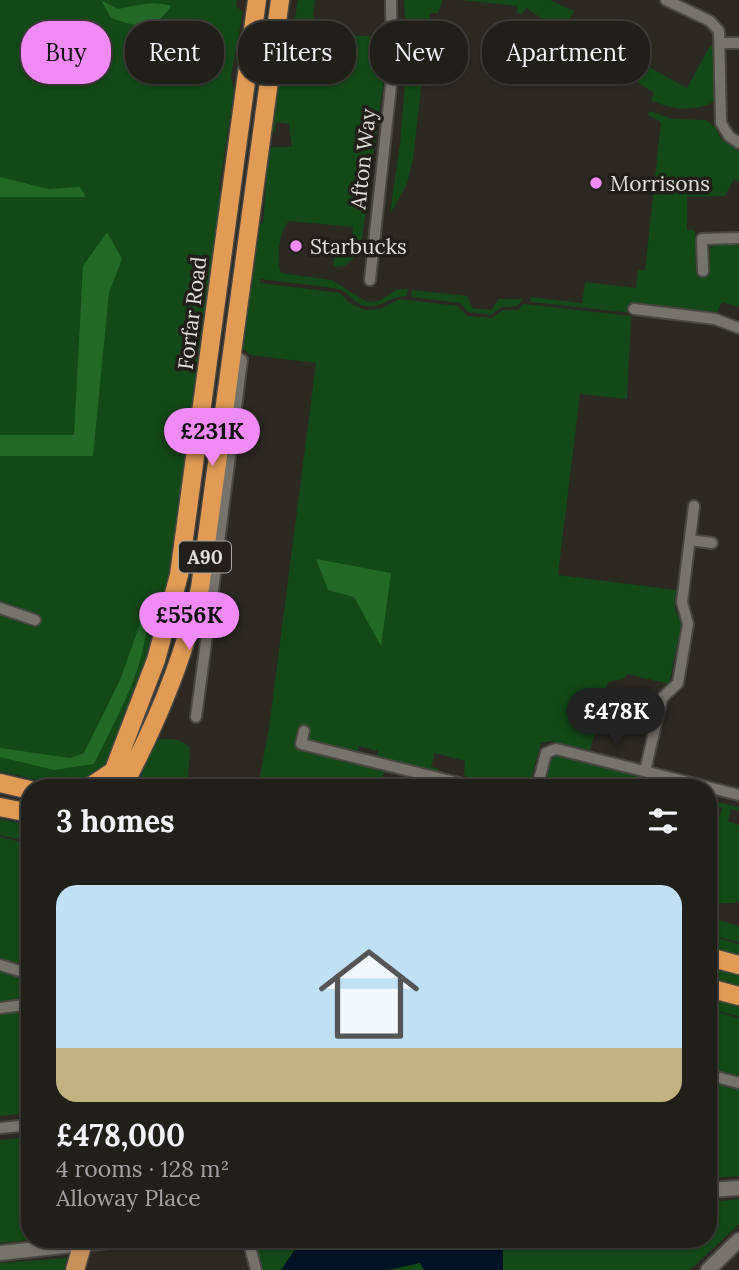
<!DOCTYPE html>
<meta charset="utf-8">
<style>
:root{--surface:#211f1a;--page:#292723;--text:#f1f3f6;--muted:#a2a2a2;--line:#3e3d39;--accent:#f08bf5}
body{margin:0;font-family:Lora,serif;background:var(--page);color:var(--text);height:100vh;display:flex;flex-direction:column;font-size:26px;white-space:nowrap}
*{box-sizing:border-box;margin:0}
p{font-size:23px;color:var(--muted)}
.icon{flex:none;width:38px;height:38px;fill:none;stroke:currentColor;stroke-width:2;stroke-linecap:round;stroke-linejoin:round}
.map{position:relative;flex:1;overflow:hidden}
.side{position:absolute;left:21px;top:779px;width:696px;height:469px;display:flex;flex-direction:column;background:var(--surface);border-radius:28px;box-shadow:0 2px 5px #0004,0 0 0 2px var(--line)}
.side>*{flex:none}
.hud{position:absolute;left:21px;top:21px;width:698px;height:63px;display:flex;gap:14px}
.price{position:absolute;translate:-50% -60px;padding:0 16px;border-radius:24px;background:var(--accent);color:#111;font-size:23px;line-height:46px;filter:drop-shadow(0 2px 4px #0008)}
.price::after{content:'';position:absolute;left:50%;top:42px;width:21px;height:16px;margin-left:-10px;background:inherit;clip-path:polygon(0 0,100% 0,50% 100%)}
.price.active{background:#222;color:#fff}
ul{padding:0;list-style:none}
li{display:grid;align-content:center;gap:14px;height:371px;padding:0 35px}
li span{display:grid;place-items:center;height:217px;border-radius:21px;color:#555}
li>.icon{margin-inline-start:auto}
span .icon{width:126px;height:126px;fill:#fffc;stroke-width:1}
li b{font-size:30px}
h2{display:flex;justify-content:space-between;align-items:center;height:84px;padding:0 35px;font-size:30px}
.pill{padding:0 24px;border-radius:28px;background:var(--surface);box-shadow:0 2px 5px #0004,0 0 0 2px var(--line);font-size:24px;line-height:63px}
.pill.active{background:var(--accent);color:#111}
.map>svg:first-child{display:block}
</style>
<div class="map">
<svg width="739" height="1270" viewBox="0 0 739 1270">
<rect width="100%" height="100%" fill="#2c2923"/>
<!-- green -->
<path fill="#134817" d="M0,0h237l-1,6 7,6 -12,64 3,14 -15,99 4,17 -54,385 -8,10 -11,58 -40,103 -21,21 -12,3h-16l-61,-15z
M298,0h17l-2,15 4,10 7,1 3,8 56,3 3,4 1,16 -27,196 -16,13 -11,1 2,-17 15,1 3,-24 -64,-6c-10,10 -13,39 -8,52l51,7 35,22 12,-1 17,-11 12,-1 -1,7c-15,-1 -26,13 -42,10 -11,-2 -17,-15 -27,-17 -25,-5 -52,-6 -78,-10v4l80,10 11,11 14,6 16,-1 18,-10 59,7 9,10 25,2 11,-8h15l6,-6 107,12 -4,83 -47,-5 -22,181 118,15 -1,20 7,11 -13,63 -42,-10 -3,5 -16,3 -18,68 -39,-9 -10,2 -12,44h-19l-46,-11 1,-15 -30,-8 -4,14 8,2 -1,4 -61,-15 1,-7 -19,-5 -2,7 -51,-13 -7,-10 -4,17 99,24 -1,3 -9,-2 -4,15h-122l11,-59 47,-365 -66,-8 -10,-9 15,-117 8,-7 4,-47 -4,-5 1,-15 8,-8h20l-3,-23 -13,-2 -1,11 -7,-9 11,-78 6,-17 8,1z
M404,0h39l-5,13h-8l-17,146 -6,25 -17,30 10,-70 7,-85z
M461,0h89l24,11 -6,12 119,65 23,-42h3l1,56c-21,10 -42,8 -63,-2l3,-7 -128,-85 -4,6 -5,-1v-7z
M650,111l22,8 34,1 9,7 6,12 18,12v31l-5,-3 -9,17 -38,1v33h8l1,42h14v-24l5,-3 24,-1v63l-17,-5 -5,10 -84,-10 -1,11 -101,-11v-5l51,6 3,-21 51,6 2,-18h7l16,-148 -13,-7z
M412,290l55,6 5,12 19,2 8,-11h23l-4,7 -16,1 -11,8 -23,-3 -8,-9 -49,-6z
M160,739c13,0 22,-1 30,10l-2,29 -7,10h-41l1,-12 14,-35z
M557,756l127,31 -140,-1 7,-27z
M713,801l26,6v4l-8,-2 -3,12 11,4v76l-4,2h-26v-37l4,-13 -3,-2 12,-43 -10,-3z
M0,819l18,4 7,12 5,1v6l-30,-7z
M0,837l30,7v122l-30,-7z
M709,914l1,4 29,8v16l-30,-7z
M709,936l30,8v15l-30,-7z
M709,964l30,8v18l-30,-7z
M0,969l29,10 1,12 -6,11 -24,3z
M709,995l30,7v14l-30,-7z
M709,1010l30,8v59l-30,-7z
M30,1011v102l-30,3v-102z
M709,1082l30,8v86l-30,2z
M30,1137v102h6l-36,4v-103z
M739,1199v25l-49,46h-430l-7,-31h456v-37z
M67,1258l-3,12h-64v-7z"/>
<!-- forest -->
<path fill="#226827" d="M101,0l17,9c20,-4 35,-9 53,-3 -17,26 -34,21 -60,12z
M0,177l48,12 32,-2 6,10h-86z
M107,232l15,27 -13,34 -16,163h-93v-21h74l9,-169z
M316,559l75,14 -10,73 -27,-49 -26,-7z
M147,604c4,56 -29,110 -53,160l-40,6 -54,-13v-9l70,10 14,-5 36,-73z"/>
<!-- water -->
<path fill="#001324" d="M340,1239h163v31h-79l-4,-7 -32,7h-107l16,-24z"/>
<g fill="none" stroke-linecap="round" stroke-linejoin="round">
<defs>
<path id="minor" d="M666,0l44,21 9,10 2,92 8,13 10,7
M720,43h19
M703,271l-1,-32 37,-1
M370,280l22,-204 -1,-76
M634,309l81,10 24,9
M690,540l22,3
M200,588l13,2 29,-230 -10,-7
M0,608l35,12
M196,717l17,-127
M304,731l-3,13 178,44
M645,771l17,-73 16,-15 10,-59 -6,-22 12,-96
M537,788l9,-35 10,-4 183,46
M0,965l30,9
M0,1008l24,-3 6,-4
M709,1075l30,8
M0,1128l30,-3
M248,1239l8,31"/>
<path id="tertiary" d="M709,1190l30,-2
M0,1253l127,-14
M708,1270l31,-30"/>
<path id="primary" d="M75,1270l9,-31"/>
<path id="trunk" d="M0,783l30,7
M88,788l24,-16
M107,788l49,-128 23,-85 78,-575
M122,788c34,-63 62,-130 78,-200l80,-588
M0,807l30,6
M709,957l30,8
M709,988l30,8"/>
</defs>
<!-- minor casing -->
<use href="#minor" stroke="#494742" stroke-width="14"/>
<!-- tertiary casing -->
<use href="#tertiary" stroke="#494742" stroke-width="18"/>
<!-- primary casing -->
<use href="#primary" stroke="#494742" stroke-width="21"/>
<!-- trunk casing -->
<use href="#trunk" stroke="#494742" stroke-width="21"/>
<!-- minor -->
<use href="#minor" stroke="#76726c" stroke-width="10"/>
<!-- tertiary -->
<use href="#tertiary" stroke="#76726c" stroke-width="14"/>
<!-- primary -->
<use href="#primary" stroke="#c7915b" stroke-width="18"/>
<!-- trunk -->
<use href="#trunk" stroke="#e29b55" stroke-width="18"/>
</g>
<!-- markers -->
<g fill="#f08bf5" stroke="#221f1a" stroke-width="2.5">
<circle cx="596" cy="183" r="7"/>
<circle cx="296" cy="246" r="7"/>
</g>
<g text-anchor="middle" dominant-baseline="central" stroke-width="7" stroke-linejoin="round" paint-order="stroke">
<!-- shield labels -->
<rect fill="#221f1a" stroke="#a7a5a0" stroke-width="2" x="179" y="541.5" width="52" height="31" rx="5"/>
<g font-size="19" font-weight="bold" fill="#e0deda">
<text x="205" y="557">A90</text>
</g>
<!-- street labels -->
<g font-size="21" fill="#e0deda" stroke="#221f1a">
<text transform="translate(363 159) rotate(-84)">Afton Way</text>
<text transform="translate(192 313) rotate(-83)">Forfar Road</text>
</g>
<!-- poi labels -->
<g font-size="21" fill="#e0deda" stroke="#221f1a" text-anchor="start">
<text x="610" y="183">Morrisons</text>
<text x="310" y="246">Starbucks</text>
</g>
</g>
</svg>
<b class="price" style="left:212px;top:468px">£231K</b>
<b class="price" style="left:189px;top:652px">£556K</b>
<b class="price active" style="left:616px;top:748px">£478K</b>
<div class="hud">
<a class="pill active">Buy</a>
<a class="pill">Rent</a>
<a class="pill">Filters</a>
<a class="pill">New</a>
<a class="pill">Apartment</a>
</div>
<section class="side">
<h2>3 homes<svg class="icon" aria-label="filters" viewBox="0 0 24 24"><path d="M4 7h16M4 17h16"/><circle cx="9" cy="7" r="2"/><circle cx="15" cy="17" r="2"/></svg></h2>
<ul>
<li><span style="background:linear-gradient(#bfe0f5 75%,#c2b280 0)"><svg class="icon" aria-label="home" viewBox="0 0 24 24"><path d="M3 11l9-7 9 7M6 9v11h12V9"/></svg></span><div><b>£478,000</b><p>4 rooms · 128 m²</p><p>Alloway Place</p></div></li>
</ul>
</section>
</div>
